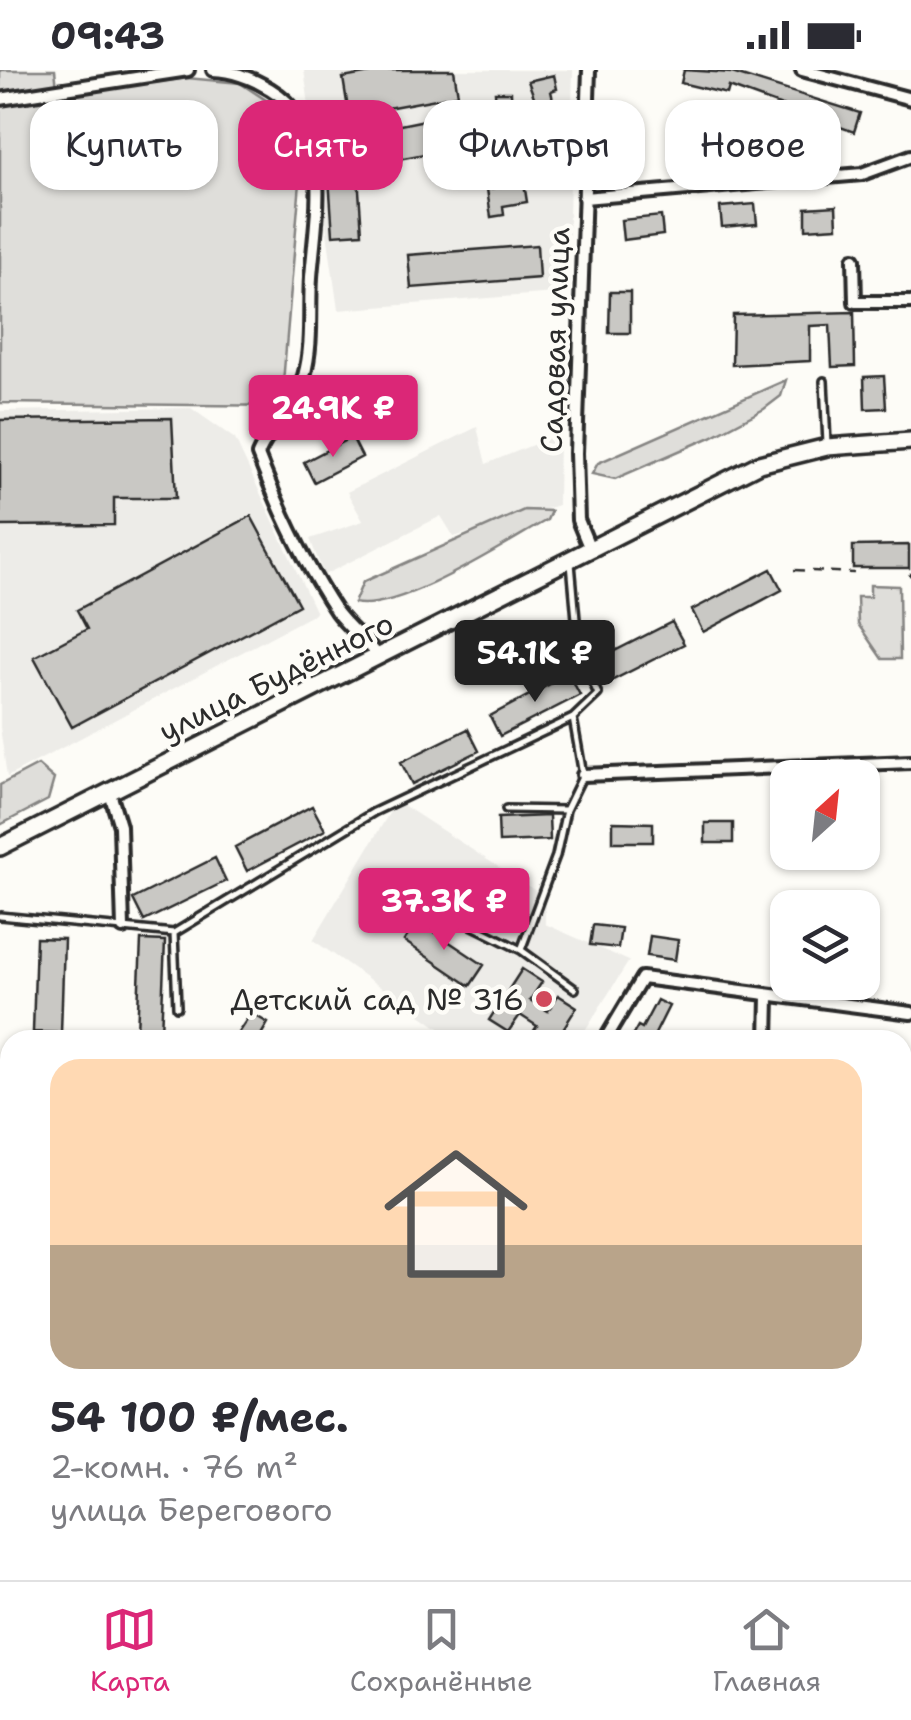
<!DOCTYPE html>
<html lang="ru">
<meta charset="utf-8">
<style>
:root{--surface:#fff;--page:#f2f2f3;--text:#2b2b33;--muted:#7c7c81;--line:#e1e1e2;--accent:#db2777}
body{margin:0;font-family:"Shantell Sans",sans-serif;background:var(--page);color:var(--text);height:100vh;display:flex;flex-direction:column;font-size:38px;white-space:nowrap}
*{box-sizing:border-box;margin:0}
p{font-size:32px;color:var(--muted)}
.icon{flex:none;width:55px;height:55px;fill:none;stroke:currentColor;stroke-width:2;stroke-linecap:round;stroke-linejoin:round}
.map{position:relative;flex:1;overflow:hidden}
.drawer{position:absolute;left:0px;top:960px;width:912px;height:550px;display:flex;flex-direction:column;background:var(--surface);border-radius:30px 30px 0 0;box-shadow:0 2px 8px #0004}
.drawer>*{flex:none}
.top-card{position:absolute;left:30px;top:30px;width:852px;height:90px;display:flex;gap:20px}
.needle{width:65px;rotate:27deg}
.buttons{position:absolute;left:770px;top:690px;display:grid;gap:20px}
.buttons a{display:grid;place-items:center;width:110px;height:110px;border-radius:20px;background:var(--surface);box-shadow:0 2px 8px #0004;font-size:50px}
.price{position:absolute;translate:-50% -85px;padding:0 22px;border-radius:10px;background:var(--accent);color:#fff;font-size:32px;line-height:65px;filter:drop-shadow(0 2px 5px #0008)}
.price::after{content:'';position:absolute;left:50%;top:60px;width:30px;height:22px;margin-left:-15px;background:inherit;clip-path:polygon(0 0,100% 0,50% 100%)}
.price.active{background:#222;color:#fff}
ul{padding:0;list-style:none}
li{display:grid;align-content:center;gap:20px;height:530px;padding:0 50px}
li span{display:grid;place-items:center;height:310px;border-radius:30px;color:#555}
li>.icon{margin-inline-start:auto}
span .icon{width:180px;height:180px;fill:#fffc;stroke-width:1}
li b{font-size:42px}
.tag{padding:0 35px;border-radius:30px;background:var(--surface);box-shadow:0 2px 8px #0004;font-size:35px;line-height:90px}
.tag.active{background:var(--accent);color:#fff}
.status{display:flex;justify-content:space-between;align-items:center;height:70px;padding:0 50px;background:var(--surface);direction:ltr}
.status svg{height:28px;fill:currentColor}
.menu{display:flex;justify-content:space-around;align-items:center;height:140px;border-top:2px solid var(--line);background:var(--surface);font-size:28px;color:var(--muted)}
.menu a{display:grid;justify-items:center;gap:5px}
.menu .active{color:var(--accent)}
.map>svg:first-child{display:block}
</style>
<div class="status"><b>09:43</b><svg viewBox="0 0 49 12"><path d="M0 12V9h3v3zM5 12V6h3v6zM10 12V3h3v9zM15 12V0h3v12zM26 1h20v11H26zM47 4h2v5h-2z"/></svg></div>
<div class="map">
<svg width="911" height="1510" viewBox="0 0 911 1510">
<rect width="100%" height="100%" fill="#fdfcf7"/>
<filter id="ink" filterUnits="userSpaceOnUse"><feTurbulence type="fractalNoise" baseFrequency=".01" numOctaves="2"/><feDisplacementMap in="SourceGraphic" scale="20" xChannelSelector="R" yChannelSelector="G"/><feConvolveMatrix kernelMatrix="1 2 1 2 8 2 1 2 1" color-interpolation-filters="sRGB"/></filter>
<g filter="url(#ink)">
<!-- built -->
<path fill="#edece8" d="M304,0h269l-6,222 -229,18z
M191,338l44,31 81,174 -309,164 -7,-50v-316z
M477,357l9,37 73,-30 -1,71 -104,32 -13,-21 -117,59 -14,-36 53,-18 -16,-29z
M403,735l142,92v27l84,37 -50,79h-123l-143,-100 78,-130z"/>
<!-- green -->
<path fill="#dfdeda" stroke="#858482" stroke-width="2.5" d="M0,0h55l3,26 129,-18 53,5 35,23 28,41 -22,259 -281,-3z
M786,310l-5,16 -17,13 -53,28 -96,42 -23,-5 6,-11z
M524,440l27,1 -4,9c-43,24 -148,93 -193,83l9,-21z
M870,515l29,1 1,73h-18l-24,-35 -1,-27h13z
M38,695l16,14 -6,21 -48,25v-40z"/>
<!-- building -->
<path fill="#c9c8c4" stroke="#2b2b2b" stroke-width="2.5" d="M386,0h68l4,25 -109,20 -6,-37z
M684,0l48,3 128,40 -6,19 -125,-45 -2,7 -46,-11z
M554,5l3,14 -6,2 4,18 -15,4 -12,-32z
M495,22h16l2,50 -15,1z
M459,43l7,33 -104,20 -6,-32z
M358,106l4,57 -29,2 -4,-57z
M524,113l3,19 -24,4 1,9 -13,2 -4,-28z
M755,134l2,20 -35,3 -2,-20z
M836,136l1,21 -31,2v-21z
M661,146l2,19 -40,5 -2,-20z
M537,175l2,33 -128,10 -3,-33z
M610,222h20v41h-21z
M854,242l1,54 -23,1 -2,-42 -20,1v35l-78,4 1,-50z
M884,306l2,32 -21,1 -1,-32z
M172,348l4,80h-62v27l-114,1v-106z
M352,367l10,20 -48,25 -10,-20z
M251,446l48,89 -227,122 -38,-70 53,-28 -10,-19z
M909,475v23h-56v-22z
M771,499l11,21 -79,42 -11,-22z
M672,552l12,22 -81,41 -12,-22z
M569,604l11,21 -80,41 -10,-20z
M468,659l11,22 -67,33 -11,-22z
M312,736l13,24 -78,41 -12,-24z
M549,746l1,24 -51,2 -1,-24z
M613,752l40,1v19h-40z
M705,753h28v20h-28z
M215,788l11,23 -82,40 -11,-22z
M418,851l66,44 -14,21 -66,-45z
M593,855l28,3 -3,20 -28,-3z
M650,866l28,4 -3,20 -28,-4z
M36,868l28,1 -3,94 -28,-1z
M141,870l24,1 -4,92 -24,-1z
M522,899l20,13 -12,18 18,11 10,-16 19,12 -21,33h-28l9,-14 -17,-11 -12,17 -19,-12z
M657,930l12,6 -17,34h-22l8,-14 4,2z
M251,943l17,10 -10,17h-16l-6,-4z"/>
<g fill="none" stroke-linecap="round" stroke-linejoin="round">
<defs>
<path id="service" d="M824,311l3,63
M506,739l60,1
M445,842l76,38 54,39
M0,846l174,17
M521,880l35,-94 10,-46 17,-35 -10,-57 25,-24 -19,-41 -8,-90
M177,937l-3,-74 200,-121 199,-94"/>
<path id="minor" d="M213,0c22,1 39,8 57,19 65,39 46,123 41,188 -2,33 2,67 -7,99 -9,29 -34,50 -46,79 21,54 46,108 78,156 12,17 30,29 42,46
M589,0l-13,383 2,67 12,29
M802,0l109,29
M0,29l188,-29
M584,128l278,-24 49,-18
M854,189l1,43h56
M583,705l328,-13
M109,720l11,36 3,102
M605,970l37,-62 269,35
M767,970l1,-43
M902,1157h9
M902,1325h9
M0,1357l10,-14
M768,1500v10
M242,1510l7,-10
M594,1510l8,-10"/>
<path id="tertiary" d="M0,1275l10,6
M343,1500l15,10"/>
<path id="primary" d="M0,777l759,-383 68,-17 84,-6"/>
</defs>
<!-- service casing -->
<use href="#service" stroke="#2b2b2b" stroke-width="12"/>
<!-- minor casing -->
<use href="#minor" stroke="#2b2b2b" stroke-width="18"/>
<!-- tertiary casing -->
<use href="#tertiary" stroke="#2b2b2b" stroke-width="19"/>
<!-- primary casing -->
<use href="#primary" stroke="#2b2b2b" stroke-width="22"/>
<!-- path -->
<path stroke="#2b2b2b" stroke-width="2.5" stroke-dasharray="10 8" stroke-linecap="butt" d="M794,500l60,3
M909,506l2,-3"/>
<!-- service -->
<use href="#service" stroke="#fdfcf7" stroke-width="5"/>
<!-- minor -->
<use href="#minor" stroke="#fdfcf7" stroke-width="10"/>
<!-- tertiary -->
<use href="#tertiary" stroke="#fdfcf7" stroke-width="11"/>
<!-- primary -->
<use href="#primary" stroke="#fdfcf7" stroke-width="15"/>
</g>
</g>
<!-- markers -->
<circle fill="#d1495b" stroke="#fdfcf7" stroke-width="4" cx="544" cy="929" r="10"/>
<g text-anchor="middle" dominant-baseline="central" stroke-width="9" stroke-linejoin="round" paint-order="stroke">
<!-- street labels -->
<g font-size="30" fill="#2b2b2b" stroke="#fdfcf7">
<text transform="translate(555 270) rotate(-88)">Садовая улица</text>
<text transform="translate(276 607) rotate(-26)">улица Будённого</text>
</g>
<!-- poi labels -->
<g font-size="30" fill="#2b2b2b" stroke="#fdfcf7" text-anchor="end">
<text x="524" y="929">Детский сад № 316</text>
</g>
</g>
</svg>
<div class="buttons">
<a><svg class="needle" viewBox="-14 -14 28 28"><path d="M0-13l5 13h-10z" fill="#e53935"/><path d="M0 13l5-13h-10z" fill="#7c7c81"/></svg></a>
<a><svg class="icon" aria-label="layers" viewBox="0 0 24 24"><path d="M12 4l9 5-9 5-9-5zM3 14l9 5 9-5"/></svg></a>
</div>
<b class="price" style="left:333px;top:390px">24.9K ₽</b>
<b class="price active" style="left:535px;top:635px">54.1K ₽</b>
<b class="price" style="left:444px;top:883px">37.3K ₽</b>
<div class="top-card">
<a class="tag">Купить</a>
<a class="tag active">Снять</a>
<a class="tag">Фильтры</a>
<a class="tag">Новое</a>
</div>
<section class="drawer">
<ul>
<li><span style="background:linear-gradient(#ffd9b3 60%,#b9a48a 0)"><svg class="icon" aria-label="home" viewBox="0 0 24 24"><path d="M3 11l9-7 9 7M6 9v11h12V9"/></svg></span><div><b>54 100 ₽/мес.</b><p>2-комн. · 76 m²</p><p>улица Берегового</p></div></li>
</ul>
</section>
</div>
<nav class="menu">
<a class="active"><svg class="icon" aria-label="map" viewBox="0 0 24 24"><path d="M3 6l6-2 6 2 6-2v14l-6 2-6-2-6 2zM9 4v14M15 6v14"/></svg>Карта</a>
<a><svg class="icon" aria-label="saved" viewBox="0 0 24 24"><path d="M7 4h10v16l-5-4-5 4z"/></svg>Сохранённые</a>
<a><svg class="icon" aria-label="home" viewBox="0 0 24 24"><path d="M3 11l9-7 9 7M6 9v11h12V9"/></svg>Главная</a>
</nav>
